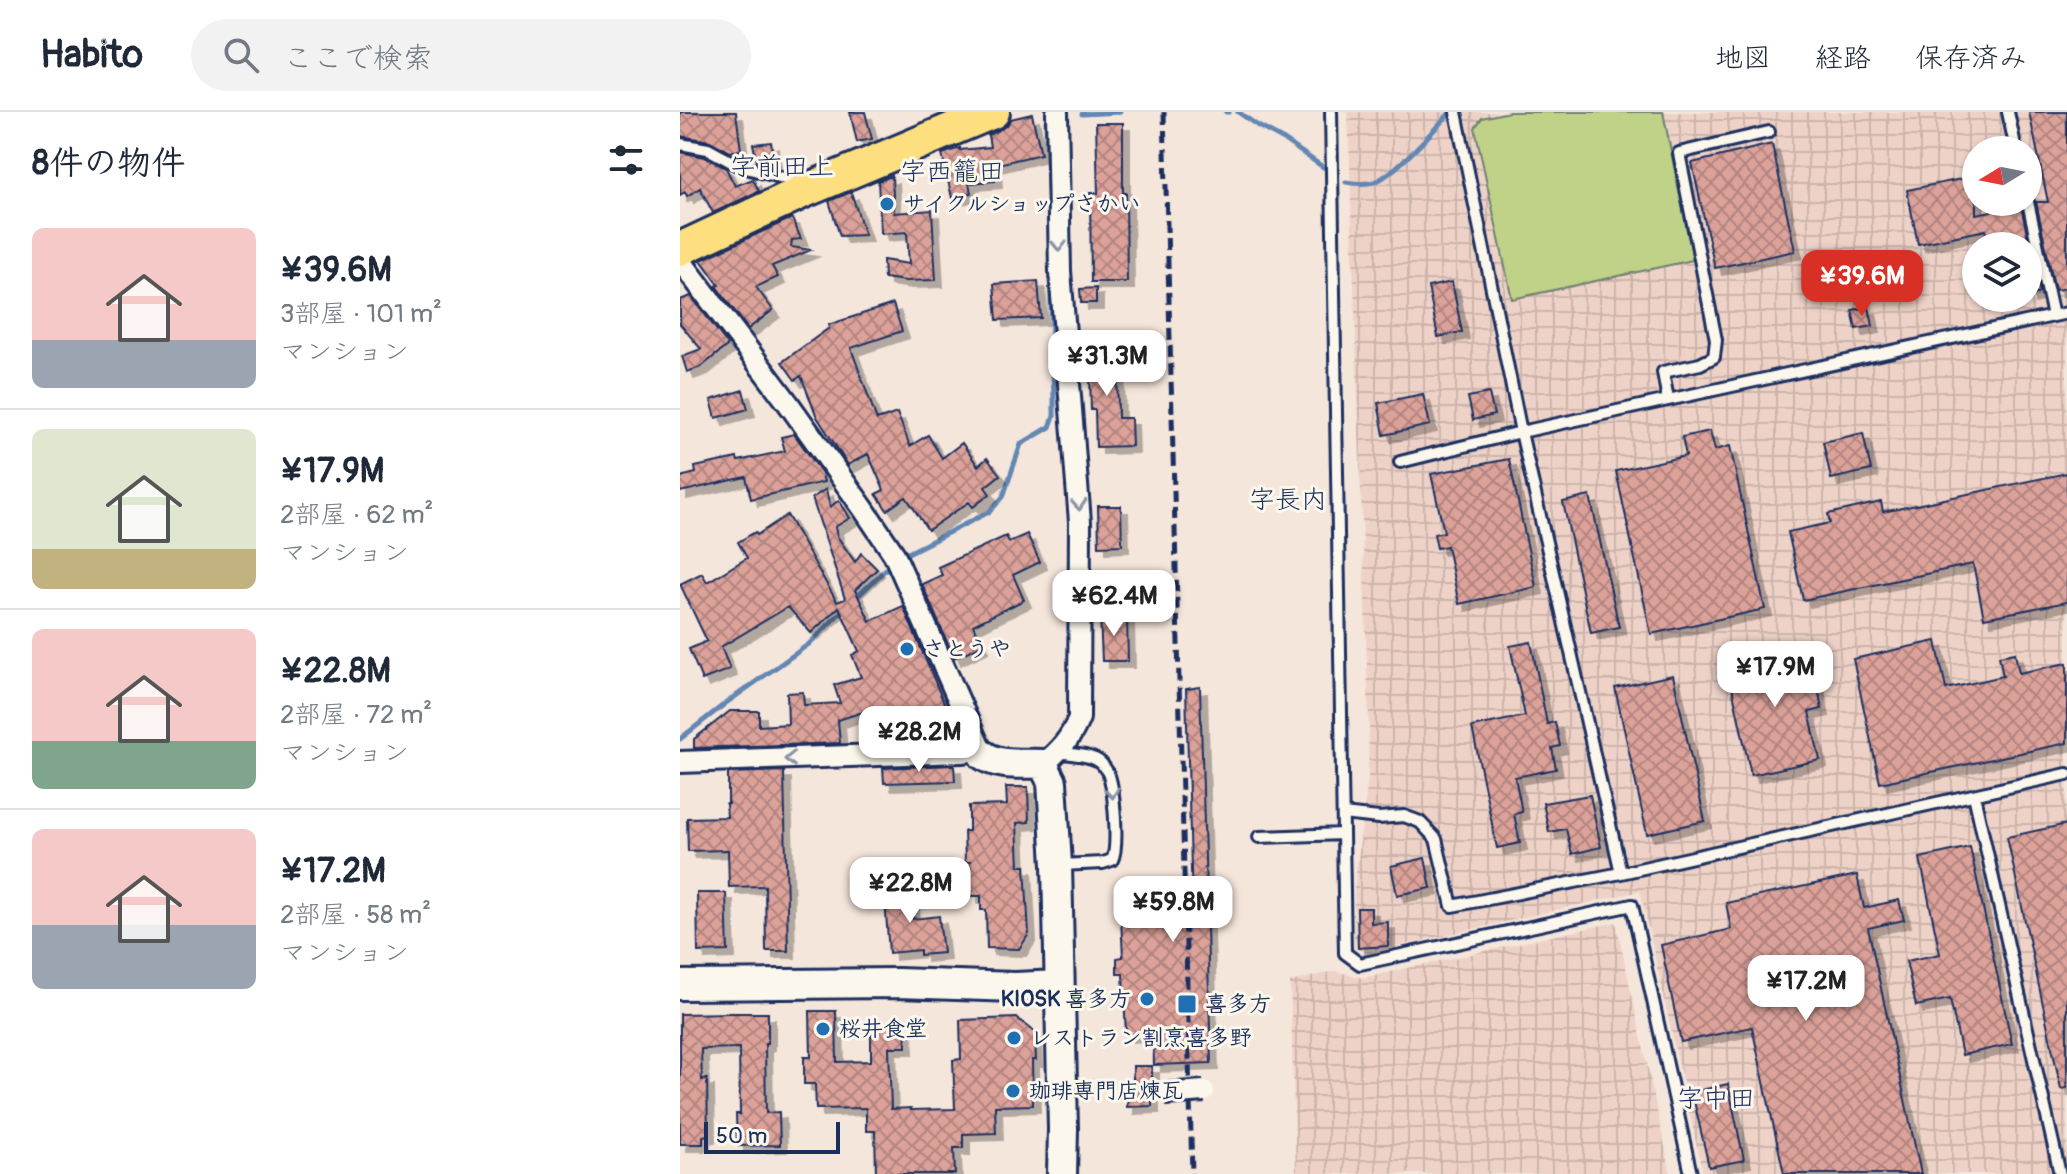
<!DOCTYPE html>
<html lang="ja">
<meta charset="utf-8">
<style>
:root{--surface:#fff;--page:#f2f2f3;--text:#1f2937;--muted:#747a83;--line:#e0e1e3;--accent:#d93025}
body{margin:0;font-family:Pangolin,"Klee One",sans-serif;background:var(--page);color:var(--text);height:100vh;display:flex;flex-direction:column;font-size:30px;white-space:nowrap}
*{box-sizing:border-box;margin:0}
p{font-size:26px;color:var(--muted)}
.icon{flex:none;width:44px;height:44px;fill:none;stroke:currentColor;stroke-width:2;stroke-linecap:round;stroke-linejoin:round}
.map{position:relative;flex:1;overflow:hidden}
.details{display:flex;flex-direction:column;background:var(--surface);width:680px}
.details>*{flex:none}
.needle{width:52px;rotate:260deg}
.controls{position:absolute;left:1282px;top:24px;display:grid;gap:16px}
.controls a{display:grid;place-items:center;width:80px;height:80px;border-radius:50%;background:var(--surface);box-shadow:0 2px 6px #0004;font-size:40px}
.scale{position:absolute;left:24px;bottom:20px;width:136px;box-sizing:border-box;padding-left:8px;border:4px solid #1b2f5e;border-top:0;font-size:22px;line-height:28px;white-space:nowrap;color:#1b2f5e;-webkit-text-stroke:6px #fbf7ec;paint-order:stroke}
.price{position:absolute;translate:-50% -68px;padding:0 18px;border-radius:16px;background:#fff;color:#222;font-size:26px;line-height:52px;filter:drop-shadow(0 2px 4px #0008)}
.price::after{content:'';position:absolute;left:50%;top:48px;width:24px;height:18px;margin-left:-12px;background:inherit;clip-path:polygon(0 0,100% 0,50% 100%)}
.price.current{background:var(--accent);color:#fff}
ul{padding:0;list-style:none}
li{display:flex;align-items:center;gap:24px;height:200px;padding:0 32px}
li+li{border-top:2px solid var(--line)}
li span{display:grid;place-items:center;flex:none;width:224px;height:160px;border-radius:12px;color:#555}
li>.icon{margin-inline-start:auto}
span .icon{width:96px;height:96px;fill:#fffc;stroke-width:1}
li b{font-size:34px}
h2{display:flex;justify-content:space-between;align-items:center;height:96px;padding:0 32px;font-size:34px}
header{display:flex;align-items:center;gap:48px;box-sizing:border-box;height:112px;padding:0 40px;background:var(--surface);border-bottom:2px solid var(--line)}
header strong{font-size:38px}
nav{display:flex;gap:44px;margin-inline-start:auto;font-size:28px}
.search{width:560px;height:72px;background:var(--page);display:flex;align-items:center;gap:20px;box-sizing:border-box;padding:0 28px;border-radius:44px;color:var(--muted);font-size:30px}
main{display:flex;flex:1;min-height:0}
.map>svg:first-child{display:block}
</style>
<header>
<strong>Habito</strong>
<div class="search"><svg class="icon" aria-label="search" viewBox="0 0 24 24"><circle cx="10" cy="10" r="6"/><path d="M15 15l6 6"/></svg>ここで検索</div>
<nav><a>地図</a><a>経路</a><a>保存済み</a></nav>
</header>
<main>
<section class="details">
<h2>8件の物件<svg class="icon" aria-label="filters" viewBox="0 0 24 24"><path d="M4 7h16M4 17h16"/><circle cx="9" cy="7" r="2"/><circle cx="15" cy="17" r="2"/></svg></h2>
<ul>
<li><span style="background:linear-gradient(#f6c9c9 70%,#9aa5b1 0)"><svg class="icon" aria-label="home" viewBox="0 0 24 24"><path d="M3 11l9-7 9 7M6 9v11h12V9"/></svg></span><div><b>¥39.6M</b><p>3部屋 · 101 m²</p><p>マンション</p></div></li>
<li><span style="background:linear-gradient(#dfe7d0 75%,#c2b280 0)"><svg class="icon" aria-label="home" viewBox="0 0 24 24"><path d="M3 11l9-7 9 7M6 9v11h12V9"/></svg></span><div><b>¥17.9M</b><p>2部屋 · 62 m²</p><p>マンション</p></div></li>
<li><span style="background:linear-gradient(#f6c9c9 70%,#7fa58c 0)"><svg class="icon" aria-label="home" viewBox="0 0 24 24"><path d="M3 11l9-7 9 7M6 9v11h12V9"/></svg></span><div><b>¥22.8M</b><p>2部屋 · 72 m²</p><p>マンション</p></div></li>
<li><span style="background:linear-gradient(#f6c9c9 60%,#9aa5b1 0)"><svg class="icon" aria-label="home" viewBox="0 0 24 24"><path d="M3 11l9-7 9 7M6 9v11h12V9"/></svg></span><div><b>¥17.2M</b><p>2部屋 · 58 m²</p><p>マンション</p></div></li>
</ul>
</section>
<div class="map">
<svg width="1387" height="1062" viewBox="0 0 1387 1062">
<defs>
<pattern id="industrial-grid" width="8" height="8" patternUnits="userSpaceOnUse" patternTransform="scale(2)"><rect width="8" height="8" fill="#eed2c7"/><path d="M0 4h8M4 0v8" fill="none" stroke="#ccb5ad"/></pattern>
<pattern id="building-cross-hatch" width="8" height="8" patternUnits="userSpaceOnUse" patternTransform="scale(2)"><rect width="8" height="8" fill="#dca299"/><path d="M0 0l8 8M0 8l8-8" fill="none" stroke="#b28480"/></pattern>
<filter id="shadow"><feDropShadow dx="7" dy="7" stdDeviation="0" flood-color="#0004"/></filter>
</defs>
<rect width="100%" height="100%" fill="#f5e6db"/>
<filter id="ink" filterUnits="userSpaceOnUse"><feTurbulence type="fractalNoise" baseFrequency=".0125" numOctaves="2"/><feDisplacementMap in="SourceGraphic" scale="16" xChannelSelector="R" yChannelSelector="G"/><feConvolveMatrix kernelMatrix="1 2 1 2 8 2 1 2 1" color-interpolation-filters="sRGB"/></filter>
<g filter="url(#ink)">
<!-- industrial -->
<path fill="url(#industrial-grid)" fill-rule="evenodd" d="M668,0h719v1062h-364l-63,-283 -271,62 -15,-5v-59l14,-111 1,-56zM1296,38h52v52h-52zM1296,134h52v52h-52z
M936,810l55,252h-375l-6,-192 45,-11 28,7z"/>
<!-- garden -->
<path fill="#c0d288" stroke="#6e8073" stroke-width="2" d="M829,0h154l30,148 -181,39 -37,-171 7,-10z"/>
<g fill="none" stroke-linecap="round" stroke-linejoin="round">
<!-- stream -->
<path stroke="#6387b4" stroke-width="5" d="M546,0h3
M558,0l20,14 26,14 39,27
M402,2l38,-2
M666,70c11,2 21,3 31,-1 21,-10 56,-51 74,-69
M370,136l-4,-127 4,-2
M228,441l81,-41 14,-15 18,-53 29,-17 4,-11v-15l-4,-131
M175,487l33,-32
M0,627l46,-36 83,-59 36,-36"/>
</g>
<!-- building -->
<path fill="url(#building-cross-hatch)" stroke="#1b2f5e" stroke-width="2" filter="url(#shadow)" d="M0,0h56l5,38 -11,2 -20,-11 -30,-5z
M170,0h15l7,27 -15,3z
M1349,0h38v176l-12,2 -19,-88h12z
M352,2l9,40 -47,11 1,16 -26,2 2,10 -19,5 -10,-44 18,-6v2l30,-3 -2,-12 13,-6 7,-5 2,-5z
M416,11h27v70h3l1,89h-36l-1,-89h8z
M91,30l4,24 -18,-4 -4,-18z
M1092,32l23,107 -80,17 -23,-105z
M0,40l25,5 21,11 9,18 18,-7 6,12 -46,22 -13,-25 -13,8 -2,-4 -5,3z
M212,64l2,37 38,-3 4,70 -30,1 -22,-3 -1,-18 26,4 -2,-32 -26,2 -3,-53z
M1296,64v38l31,-6 -1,-6h14l20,91 -12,3v-50h-38l-4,-16 -68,14 -11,-54z
M171,80l14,43 -25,1 -11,-35z
M112,106l9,21 -9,1 -1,7 20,3 -39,16 6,11 -22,10 17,23 -25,19 -32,-43 3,-1 -18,-25z
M358,169l3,37 -44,2 -3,-36z
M772,170l10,50 -24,5 -10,-50z
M416,176v15h-15l-1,-14z
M11,184l37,49 -27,22 -14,5 -5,-16 19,-7 -21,-25v-24z
M213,192l9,27 -51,17 26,72 20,-7 13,33 18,-11 14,23 20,-15 16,23 9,-8 13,17 -15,12 5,7 -17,13 -4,-5 -41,28 -22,-33 -19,13 -11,-16 8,-4 -16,-36 -20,11 -31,-48 -16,-41 -6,4 -13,-18 47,-34 -1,-3z
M1189,195l4,19 -17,3 -4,-19z
M409,233h28l1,73h13l1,28 -36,1 -1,-37h-4z
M63,278l5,19 -32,9 -5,-18z
M809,281l5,22 -21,5 -5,-23z
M743,282l7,31 -46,10 -6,-32z
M1030,319l5,19 15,-4 35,163 -114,25 -35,-163 70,-15 -4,-19z
M1183,321l8,37 -40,9 -8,-37z
M114,322l28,39 2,9 -73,17 -5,-22 -66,15v-15l16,-4 -1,-6 42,-9 1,3 47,-10 -4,-14z
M829,347l27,128 -77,17 -12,-58 -10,2 -3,-14 10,-2 -13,-58z
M1387,361v129l-83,16 -11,-54 -170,36 -15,-68 42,-9 -2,-9 53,-12 2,10z
M146,377l4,18 9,-7 11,18 -15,9 2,9 18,26 6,-9 16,16 -22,21 15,31 33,-15 44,104 5,29 -77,3 -9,-31 -28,9 2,23 -146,5v-9l36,-28h29v15l29,-2 -1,-31 16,-1 1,13 36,-2 -6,-18 27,-8 -9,-22 7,-4 -20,-44 -28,26 -23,-26 -67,40 9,22 -28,11 -13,-31 18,-8 -27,-57 22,-11 5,9 40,-24 -9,-16 17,-10 2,3 30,-20 50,87 8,-3 -33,-101z
M910,384l29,131 -28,6 -28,-131z
M418,394h23l1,39 -23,1z
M347,422l13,28 -27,13 11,25 -51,25 9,20 -28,13 -32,-74 20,-9 -4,-8 68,-31 3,6z
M420,504h27l1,45h-26z
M1256,529l10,48 57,-13 -4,-20 16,-3 4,20 48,-10v80l-187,40 -27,-124z
M851,530l16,82 8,-2 5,24 -8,2 4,21 -41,8 7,35 -8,2 6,29 -23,5 -25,-121 53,-11 -15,-70z
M1115,533l7,35 14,-3 6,32 -13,3 11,48 -69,15 -25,-115z
M993,563l32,146 -58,13 -32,-146z
M520,575l11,376 -57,2 -1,-32 -27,2 -3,-61h-6v-16l6,-1 -3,-57 24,-2 1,10 47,-2 -6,-217z
M274,653l1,16 -71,2 -1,-15z
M104,659l4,180h-22l-1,-65 -36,1 -1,-37 -40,1 -1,-33 40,-1 -1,-13h2v-31z
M326,675h22l1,35 -12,1 2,43h6l4,68 -10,15 -32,-1 -1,-38h-5v-14h-10l-1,-34h-5l-1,-31h5v-25l38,-1z
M910,683l11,52 -29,7 -6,-25 -17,3 -6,-29z
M1387,712v264l-6,1 -54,-252z
M1290,735l42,197 -50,11 -12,-56 -34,7 -10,-45 34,-7 -20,-96z
M745,746l6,30 -34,7 -6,-29z
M1177,763l7,33 35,-8 5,20 -36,8 53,246h-137l-32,-147 -71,15 -20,-97 70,-16 -5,-26z
M231,773l2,34 26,-3 4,37 -23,2v-5l-31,3 -5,-66z
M17,781h29l2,58 -30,1z
M677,796h14v15l17,-1v24l-30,2z
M130,899h26l1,51 34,-1v-35l34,-1 1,22h-17l2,62 20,-1v2l44,-1 -2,-49 8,-1 -1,-39 57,-2 18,14 1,28h-4l1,45 -38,1 1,27 -33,1v14h-9l1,26h-79l-1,-43h-9v-23l-50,1 -1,-25h-11v-27h7z
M51,901h37v30h-3l1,70 13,-1 1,33 -43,1 -1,-32h4l-1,-66 -38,1 1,31 5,-1 1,56 -5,1v8h-23v-130z
M453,954h19v40l-25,1v-16l6,-1z
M1048,972l16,76 -35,7 -17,-75z"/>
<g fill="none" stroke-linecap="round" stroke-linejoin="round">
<defs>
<path id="lane" d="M651,0l14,841 15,11 272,-59 59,269
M776,0l65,320 100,441
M1328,0l8,38
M0,32l28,5 31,17 52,14 8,7
M1348,90l25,114
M988,288l-5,-28 37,-8 14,-7 2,-17 -37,-187 90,-21
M720,350l121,-30 546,-119
M379,640c12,3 32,2 42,11 1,1 6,8 7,10 6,14 11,74 4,87l-9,3 -43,2
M1294,683l86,379
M663,702l36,4 25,-2 16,6 16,17 16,67 169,-33 446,-99
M579,725l84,-3"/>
<path id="street" d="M0,148l108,143 75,105 31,46 89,201
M0,650l281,-10 19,-2
M363,652c17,-13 28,-26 36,-46l1,-196 -20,-251 -3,-159"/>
<path id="secondary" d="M303,643c17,12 40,8 60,9l9,18 5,83 6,264 -1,45
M0,873l218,-2 117,4 44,-2"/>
<path id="primary" d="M0,137l122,-57 191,-80"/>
</defs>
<!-- lane casing -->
<use href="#lane" stroke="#1b2f5e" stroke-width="16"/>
<!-- street casing -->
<use href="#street" stroke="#1b2f5e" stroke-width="26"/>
<!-- secondary casing -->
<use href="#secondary" stroke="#1b2f5e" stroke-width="34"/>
<!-- primary casing -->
<use href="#primary" stroke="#1b2f5e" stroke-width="38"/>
<!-- lane -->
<use href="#lane" stroke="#fbf7ec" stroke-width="10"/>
<!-- street -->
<use href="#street" stroke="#fbf7ec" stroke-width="20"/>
<!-- secondary -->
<use href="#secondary" stroke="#fbf7ec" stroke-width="28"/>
<!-- primary -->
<use href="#primary" stroke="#fddf80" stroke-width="32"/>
<!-- rail -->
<path stroke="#1b2f5e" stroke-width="5" stroke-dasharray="12 6" stroke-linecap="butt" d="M484,0l28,1062"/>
<defs>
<path id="street-bridge" d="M485,982l39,-3"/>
</defs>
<!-- street-bridge casing -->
<use href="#street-bridge" stroke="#1b2f5e" stroke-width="26" stroke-linecap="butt"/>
<!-- street-bridge -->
<use href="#street-bridge" stroke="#fbf7ec" stroke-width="20"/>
</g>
<!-- one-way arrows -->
<defs><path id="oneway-chevron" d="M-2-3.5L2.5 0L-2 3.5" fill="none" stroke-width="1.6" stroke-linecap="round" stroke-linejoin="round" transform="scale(2)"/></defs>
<g stroke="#8b93a5">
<use href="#oneway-chevron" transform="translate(379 134) rotate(89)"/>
<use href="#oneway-chevron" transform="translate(399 393) rotate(85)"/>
<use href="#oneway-chevron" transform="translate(110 647) rotate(178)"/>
<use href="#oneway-chevron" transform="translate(432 681) rotate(83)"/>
</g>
</g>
<!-- markers -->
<g fill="#1f6fb2" stroke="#fbf7ec" stroke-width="3">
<circle cx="207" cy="92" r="8"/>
<circle cx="227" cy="537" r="8"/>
<circle cx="467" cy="887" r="8"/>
<rect x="497" y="882" width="20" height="20" rx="4"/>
<circle cx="143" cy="917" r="8"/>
<circle cx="334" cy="926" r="8"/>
<circle cx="333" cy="979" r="8"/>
</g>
<g text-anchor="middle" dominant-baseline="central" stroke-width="6" stroke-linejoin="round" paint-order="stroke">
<!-- poi labels -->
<g font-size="22" font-weight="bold" fill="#1b2f5e" stroke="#fbf7ec" text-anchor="start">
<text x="223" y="92">サイクルショップさかい</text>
<text x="243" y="537">さとうや</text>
<text x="451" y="887" text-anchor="end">KIOSK 喜多方</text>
<text x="525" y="892">喜多方</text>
<text x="159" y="917">桜井食堂</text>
<text x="350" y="926">レストラン割烹喜多野</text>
<text x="349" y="979">珈琲専門店煉瓦</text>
</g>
<!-- quarter labels -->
<g font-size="26" fill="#1b2f5e" stroke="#fbf7ec">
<text x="102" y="55">字前田上</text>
<text x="272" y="60">字西籠田</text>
<text x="608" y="388">字長内</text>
<text x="1036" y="987">字中田</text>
</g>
</g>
</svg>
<div class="controls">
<a><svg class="needle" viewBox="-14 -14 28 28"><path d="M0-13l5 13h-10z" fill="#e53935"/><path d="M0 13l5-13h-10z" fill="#747a83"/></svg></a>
<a><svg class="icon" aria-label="layers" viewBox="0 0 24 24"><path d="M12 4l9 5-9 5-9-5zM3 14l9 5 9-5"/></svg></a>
</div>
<div class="scale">50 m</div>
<b class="price current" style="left:1182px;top:206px">¥39.6M</b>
<b class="price" style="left:427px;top:286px">¥31.3M</b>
<b class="price" style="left:434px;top:526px">¥62.4M</b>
<b class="price" style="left:1095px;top:597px">¥17.9M</b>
<b class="price" style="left:239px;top:662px">¥28.2M</b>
<b class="price" style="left:230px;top:813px">¥22.8M</b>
<b class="price" style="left:493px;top:832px">¥59.8M</b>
<b class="price" style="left:1126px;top:911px">¥17.2M</b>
</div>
</main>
